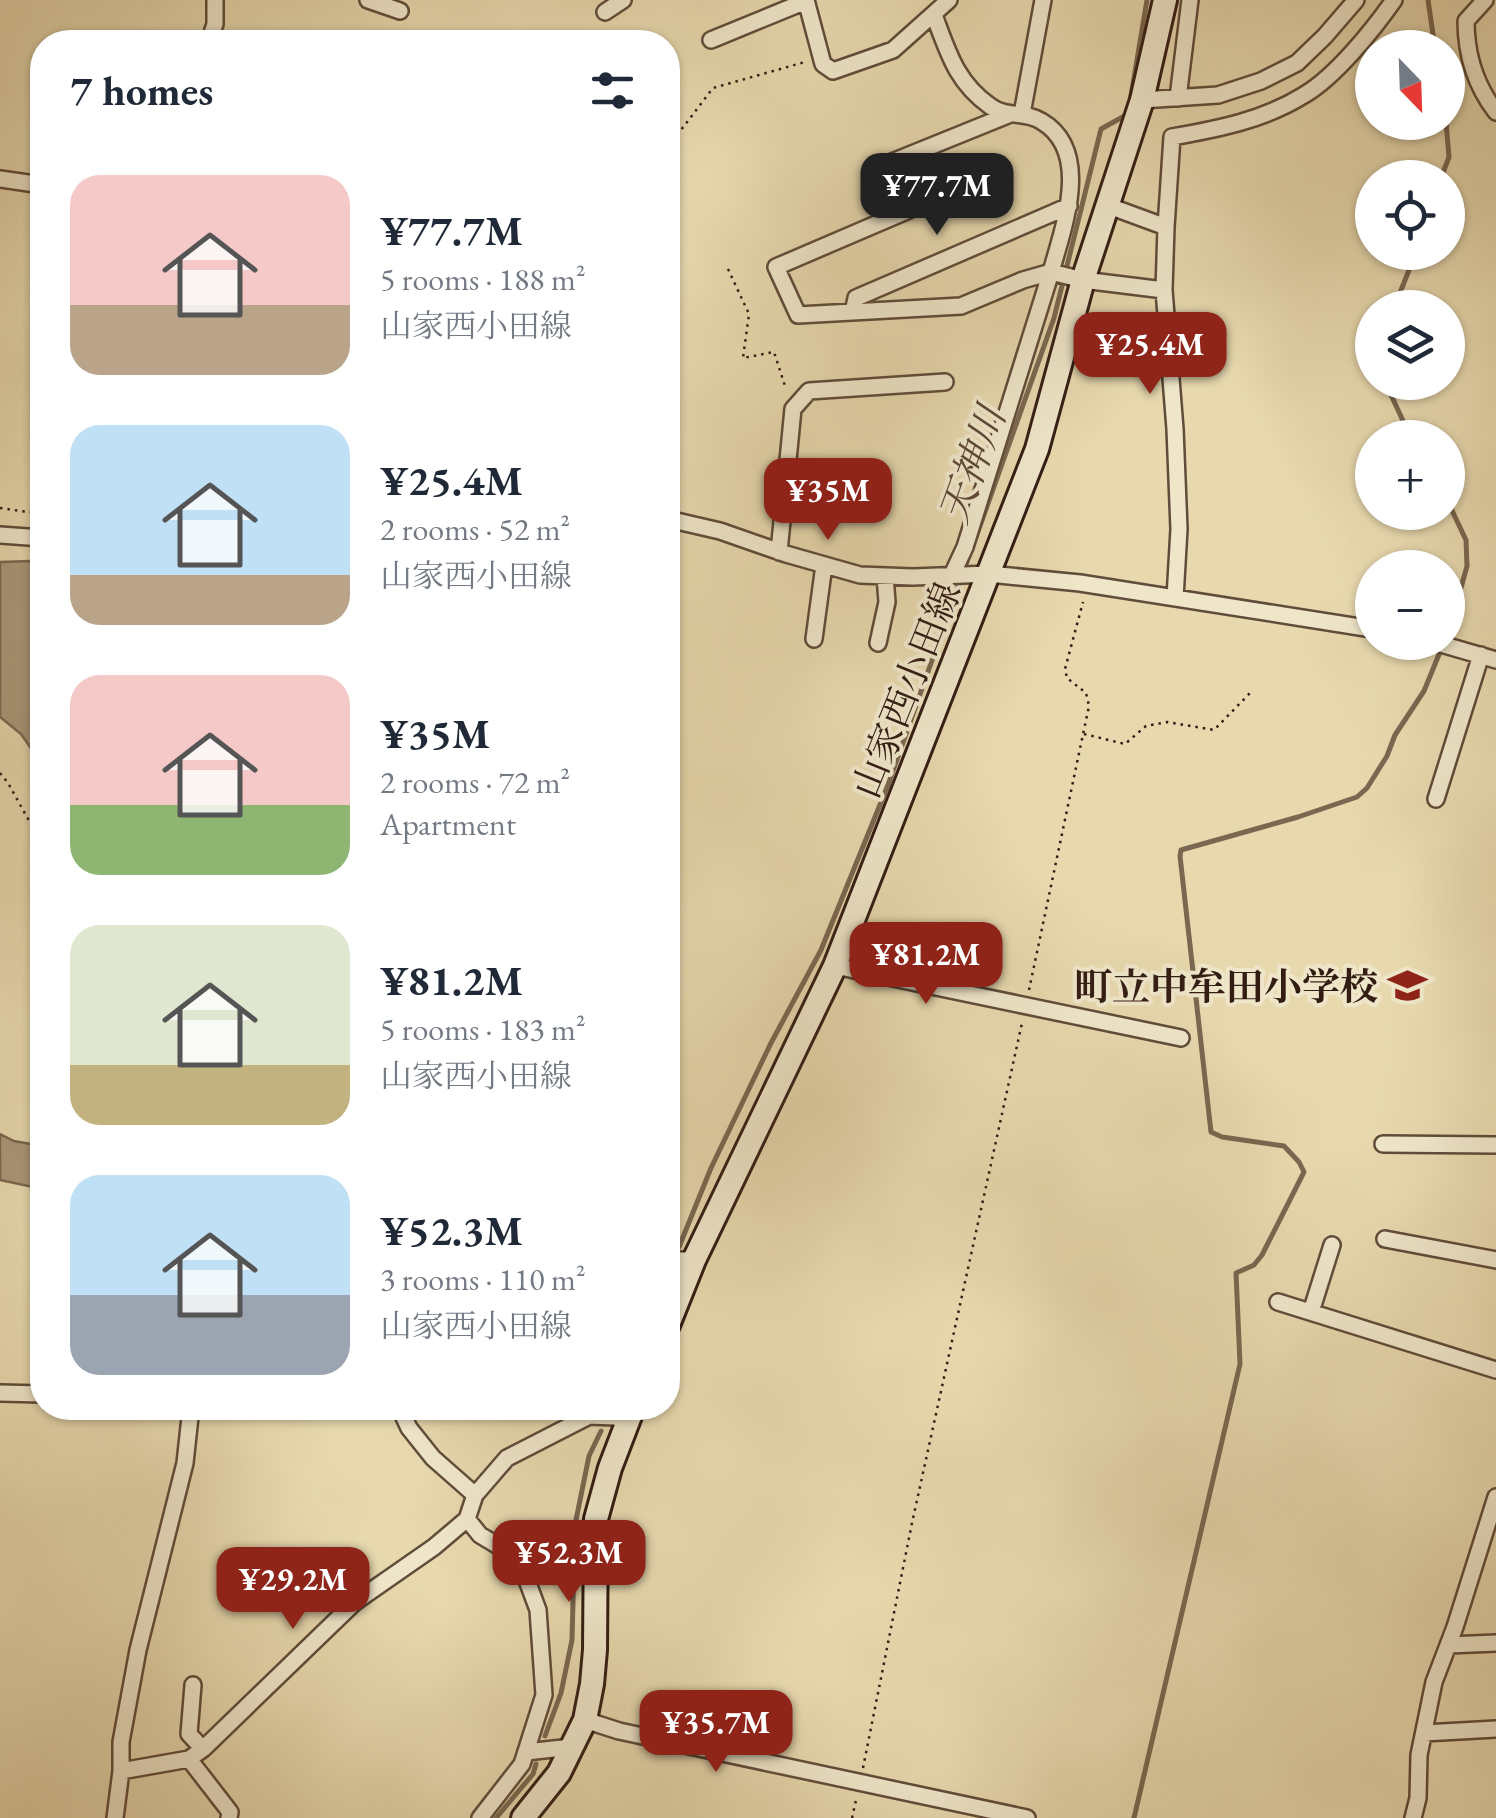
<!DOCTYPE html>
<meta charset="utf-8">
<style>
:root{--surface:#fff;--page:#f2f2f3;--text:#1f2937;--muted:#747a83;--accent:#8f2418}
body{margin:0;font-family:"EB Garamond","Noto Serif JP",serif;background:var(--page);color:var(--text);height:100vh;display:flex;flex-direction:column;font-size:38px;white-space:nowrap}
*{box-sizing:border-box;margin:0}
p{font-size:32px;color:var(--muted)}
.icon{flex:none;width:55px;height:55px;fill:none;stroke:currentColor;stroke-width:2;stroke-linecap:round;stroke-linejoin:round}
.map{position:relative;flex:1;overflow:hidden}
.details{position:absolute;left:30px;top:30px;width:650px;height:1390px;display:flex;flex-direction:column;background:var(--surface);border-radius:40px;box-shadow:0 2px 8px #0004}
.details>*{flex:none}
.needle{width:65px;rotate:157deg}
.controls{position:absolute;left:1355px;top:30px;display:grid;gap:20px}
.controls a{display:grid;place-items:center;width:110px;height:110px;border-radius:50%;background:var(--surface);box-shadow:0 2px 8px #0004;font-size:50px}
.price{position:absolute;translate:-50% -85px;padding:0 22px;border-radius:20px;background:var(--accent);color:#fff;font-size:32px;line-height:65px;filter:drop-shadow(0 2px 5px #0008)}
.price::after{content:'';position:absolute;left:50%;top:60px;width:30px;height:22px;margin-left:-15px;background:inherit;clip-path:polygon(0 0,100% 0,50% 100%)}
.price.selected{background:#222;color:#fff}
ul{padding:0;list-style:none}
li{display:flex;align-items:center;gap:30px;height:250px;padding:0 40px}
li span{display:grid;place-items:center;flex:none;width:280px;height:200px;border-radius:30px;color:#555}
li>.icon{margin-inline-start:auto}
span .icon{width:120px;height:120px;fill:#fffc;stroke-width:1}
li b{font-size:42px}
h2{display:flex;justify-content:space-between;align-items:center;height:120px;padding:0 40px;font-size:42px}
.map>svg:first-child{display:block}
</style>
<div class="map">
<svg width="1496" height="1818" viewBox="0 0 1496 1818">
<rect width="100%" height="100%" fill="#e7d8ae"/>
<filter id="stains"><feTurbulence type="fractalNoise" baseFrequency=".002" numOctaves="4"/><feColorMatrix values="0 0 0 0 .2 0 0 0 0 .09 0 0 0 0 .02 0 0 0 .5 -.17"/></filter>
<radialGradient id="worn" r=".72"><stop offset=".6" stop-color="#630" stop-opacity="0"/><stop offset="1" stop-color="#630" stop-opacity=".3"/></radialGradient>
<!-- water -->
<path fill="#aa9879" stroke="#7a6750" stroke-width="2.5" d="M30,561l12,9v194l-21,-30 -21,-17v-155z
M0,1134l14,7 28,5v43l-42,-9z"/>
<g fill="none" stroke-linecap="round" stroke-linejoin="round">
<!-- stream -->
<path stroke="#7a6750" stroke-width="5" d="M1428,0l7,48
M1441,178l8,-21 -3,-35
M1394,308l17,-43 3,-13
M1385,382l26,56
M1448,502l18,38 1,26 -19,69
M975,540l79,-222 47,-189 27,-15 19,-114
M679,1247l32,-79 60,-125 50,-93 67,-165 83,-235
M545,1736l16,-43 11,-53 3,-115 14,-69 12,-25
M496,1818l37,-44 3,-10
M1134,1818l106,-454 -4,-91 18,-8 8,-10 42,-83 -5,-10 -15,-16 -62,-9 -11,-5 -31,-276 1,-6 117,-33 59,-20 10,-9 20,-32 8,-21 29,-44 18,-44"/>
<defs>
<path id="street" d="M368,0l32,11
M806,0l17,64 10,7 60,-21 56,-50
M1485,0l-19,21c0,33 10,65 30,91
M605,12l18,-12
M934,15c14,37 22,67 56,91 16,12 35,5 51,15 52,30 22,107 10,151l32,8 81,10
M711,40l95,-39
M209,42l6,-18v-24
M1178,98l12,-98
M1142,100l76,-5 43,-14 36,-18 28,-27 31,-36
M1022,114l21,-114
M1008,115l-121,49 22,46 -133,57 22,48 163,-9 62,-26 28,-8
M0,179l42,6
M1109,206l57,21 -2,63 11,139 4,100 -4,69
M1166,227l6,-90c46,-8 92,-17 132,-42 31,-18 69,-65 90,-95
M853,312l3,-14 213,-92
M668,519l52,12 66,23 74,21 53,2 76,-3 91,9 292,46
M0,535l42,3
M779,552l14,-143 16,-18 136,-9
M952,575l13,-28 86,-275
M814,639l10,-74
M1434,642l62,18
M878,643l9,-41 -2,-26
M1436,799l45,-144
M835,966l346,72
M1383,1144l113,1
M1385,1239l111,21
M668,1260h26
M1278,1302l218,68
M1311,1312l21,-67
M0,1393l42,1
M395,1408l7,5 7,15 24,30 42,37
M467,1519l13,16 25,15 17,17 16,43 6,85 -22,69 -42,54
M1449,1645l47,-2
M193,1685l-4,49 14,15
M585,1720l34,11 408,87
M1424,1733l72,-4
M526,1752l46,-5
M189,1759l41,53 -1,6
M121,1771l68,-12 14,-10 152,-147 79,-55 33,-28 8,-24 32,-37 82,-42 26,1 13,4
M115,1818l6,-47v-29l17,-92 47,-187 6,-55
M1413,1818l5,-20 1,-43 15,-73 21,-55 41,-130"/>
<path id="secondary" d="M668,1325l26,-65 141,-294 202,-517 46,-169 59,-180 23,-100
M523,1818l36,-45 26,-53 7,-36 3,-34 1,-131 14,-51 23,-60"/>
</defs>
<!-- street casing -->
<use href="#street" stroke="#604c3a" stroke-width="20"/>
<!-- secondary casing -->
<use href="#secondary" stroke="#331d13" stroke-width="28"/>
<!-- path -->
<path stroke="#331d13" stroke-width="2.5" stroke-dasharray="2.5 5" stroke-linecap="butt" d="M668,147l45,-59 92,-26
M728,269l21,45 -6,44 31,-6 12,37
M0,508l42,6
M1084,734l41,10 21,-18 21,-4 47,8 39,-40
M0,773l8,10 34,61
M1029,990l60,-284 -3,-13 -19,-15 -2,-9 18,-67
M863,1768l49,-245 110,-500
M852,1818l4,-18"/>
<!-- street -->
<use href="#street" stroke="#efe6ca" stroke-width="15"/>
<!-- secondary -->
<use href="#secondary" stroke="#efe6ca" stroke-width="22"/>
</g>
<!-- icons -->
<defs>
<symbol id="school-bare" viewBox="-9 -9 18 18"><path d="M0-5L7-2L0 1L-7-2ZM-4 1L0 2.5L4 1V4Q0 6-4 4Z" fill="#8f2418" stroke="#efe6ca" stroke-width="2.5" paint-order="stroke"/></symbol>
</defs>
<g fill-rule="evenodd">
<use href="#school-bare" x="1380" y="958" width="55" height="55"/>
</g>
<g text-anchor="middle" dominant-baseline="central" stroke-width="8" stroke-linejoin="round" paint-order="stroke">
<!-- street labels -->
<g font-size="38" fill="#331d13" stroke="#efe6ca">
<text transform="translate(906 690) rotate(-68)">山家西小田線</text>
</g>
<!-- poi labels -->
<g font-size="38" font-weight="bold" fill="#331d13" stroke="#efe6ca" text-anchor="end">
<text x="1378" y="986">町立中牟田小学校</text>
</g>
<!-- water labels -->
<g font-size="40" font-style="italic" fill="#5d4837" stroke="#efe6ca">
<text transform="translate(972 465) rotate(-70)">天神川</text>
</g>
</g>
<rect width="100%" height="100%" filter="url(#stains)"/>
<rect width="100%" height="100%" fill="url(#worn)"/>
</svg>
<div class="controls">
<a><svg class="needle" viewBox="-14 -14 28 28"><path d="M0-13l5 13h-10z" fill="#e53935"/><path d="M0 13l5-13h-10z" fill="#747a83"/></svg></a>
<a><svg class="icon" aria-label="locate" viewBox="0 0 24 24"><circle cx="12" cy="12" r="6"/><path d="M12 2v4M12 18v4M2 12h4M18 12h4"/></svg></a>
<a><svg class="icon" aria-label="layers" viewBox="0 0 24 24"><path d="M12 4l9 5-9 5-9-5zM3 14l9 5 9-5"/></svg></a>
<a>+</a>
<a>−</a>
</div>
<b class="price selected" style="left:937px;top:238px">¥77.7M</b>
<b class="price" style="left:1150px;top:397px">¥25.4M</b>
<b class="price" style="left:828px;top:543px">¥35M</b>
<b class="price" style="left:926px;top:1007px">¥81.2M</b>
<b class="price" style="left:569px;top:1605px">¥52.3M</b>
<b class="price" style="left:293px;top:1632px">¥29.2M</b>
<b class="price" style="left:716px;top:1775px">¥35.7M</b>
<section class="details">
<h2>7 homes<svg class="icon" aria-label="filters" viewBox="0 0 24 24"><path d="M4 7h16M4 17h16"/><circle cx="9" cy="7" r="2"/><circle cx="15" cy="17" r="2"/></svg></h2>
<ul>
<li><span style="background:linear-gradient(#f6c9c9 65%,#b9a48a 0)"><svg class="icon" aria-label="home" viewBox="0 0 24 24"><path d="M3 11l9-7 9 7M6 9v11h12V9"/></svg></span><div><b>¥77.7M</b><p>5 rooms · 188 m²</p><p>山家西小田線</p></div></li>
<li><span style="background:linear-gradient(#bfe0f5 75%,#b9a48a 0)"><svg class="icon" aria-label="home" viewBox="0 0 24 24"><path d="M3 11l9-7 9 7M6 9v11h12V9"/></svg></span><div><b>¥25.4M</b><p>2 rooms · 52 m²</p><p>山家西小田線</p></div></li>
<li><span style="background:linear-gradient(#f6c9c9 65%,#8fb573 0)"><svg class="icon" aria-label="home" viewBox="0 0 24 24"><path d="M3 11l9-7 9 7M6 9v11h12V9"/></svg></span><div><b>¥35M</b><p>2 rooms · 72 m²</p><p>Apartment</p></div></li>
<li><span style="background:linear-gradient(#dfe7d0 70%,#c2b280 0)"><svg class="icon" aria-label="home" viewBox="0 0 24 24"><path d="M3 11l9-7 9 7M6 9v11h12V9"/></svg></span><div><b>¥81.2M</b><p>5 rooms · 183 m²</p><p>山家西小田線</p></div></li>
<li><span style="background:linear-gradient(#bfe0f5 60%,#9aa5b1 0)"><svg class="icon" aria-label="home" viewBox="0 0 24 24"><path d="M3 11l9-7 9 7M6 9v11h12V9"/></svg></span><div><b>¥52.3M</b><p>3 rooms · 110 m²</p><p>山家西小田線</p></div></li>
</ul>
</section>
</div>
